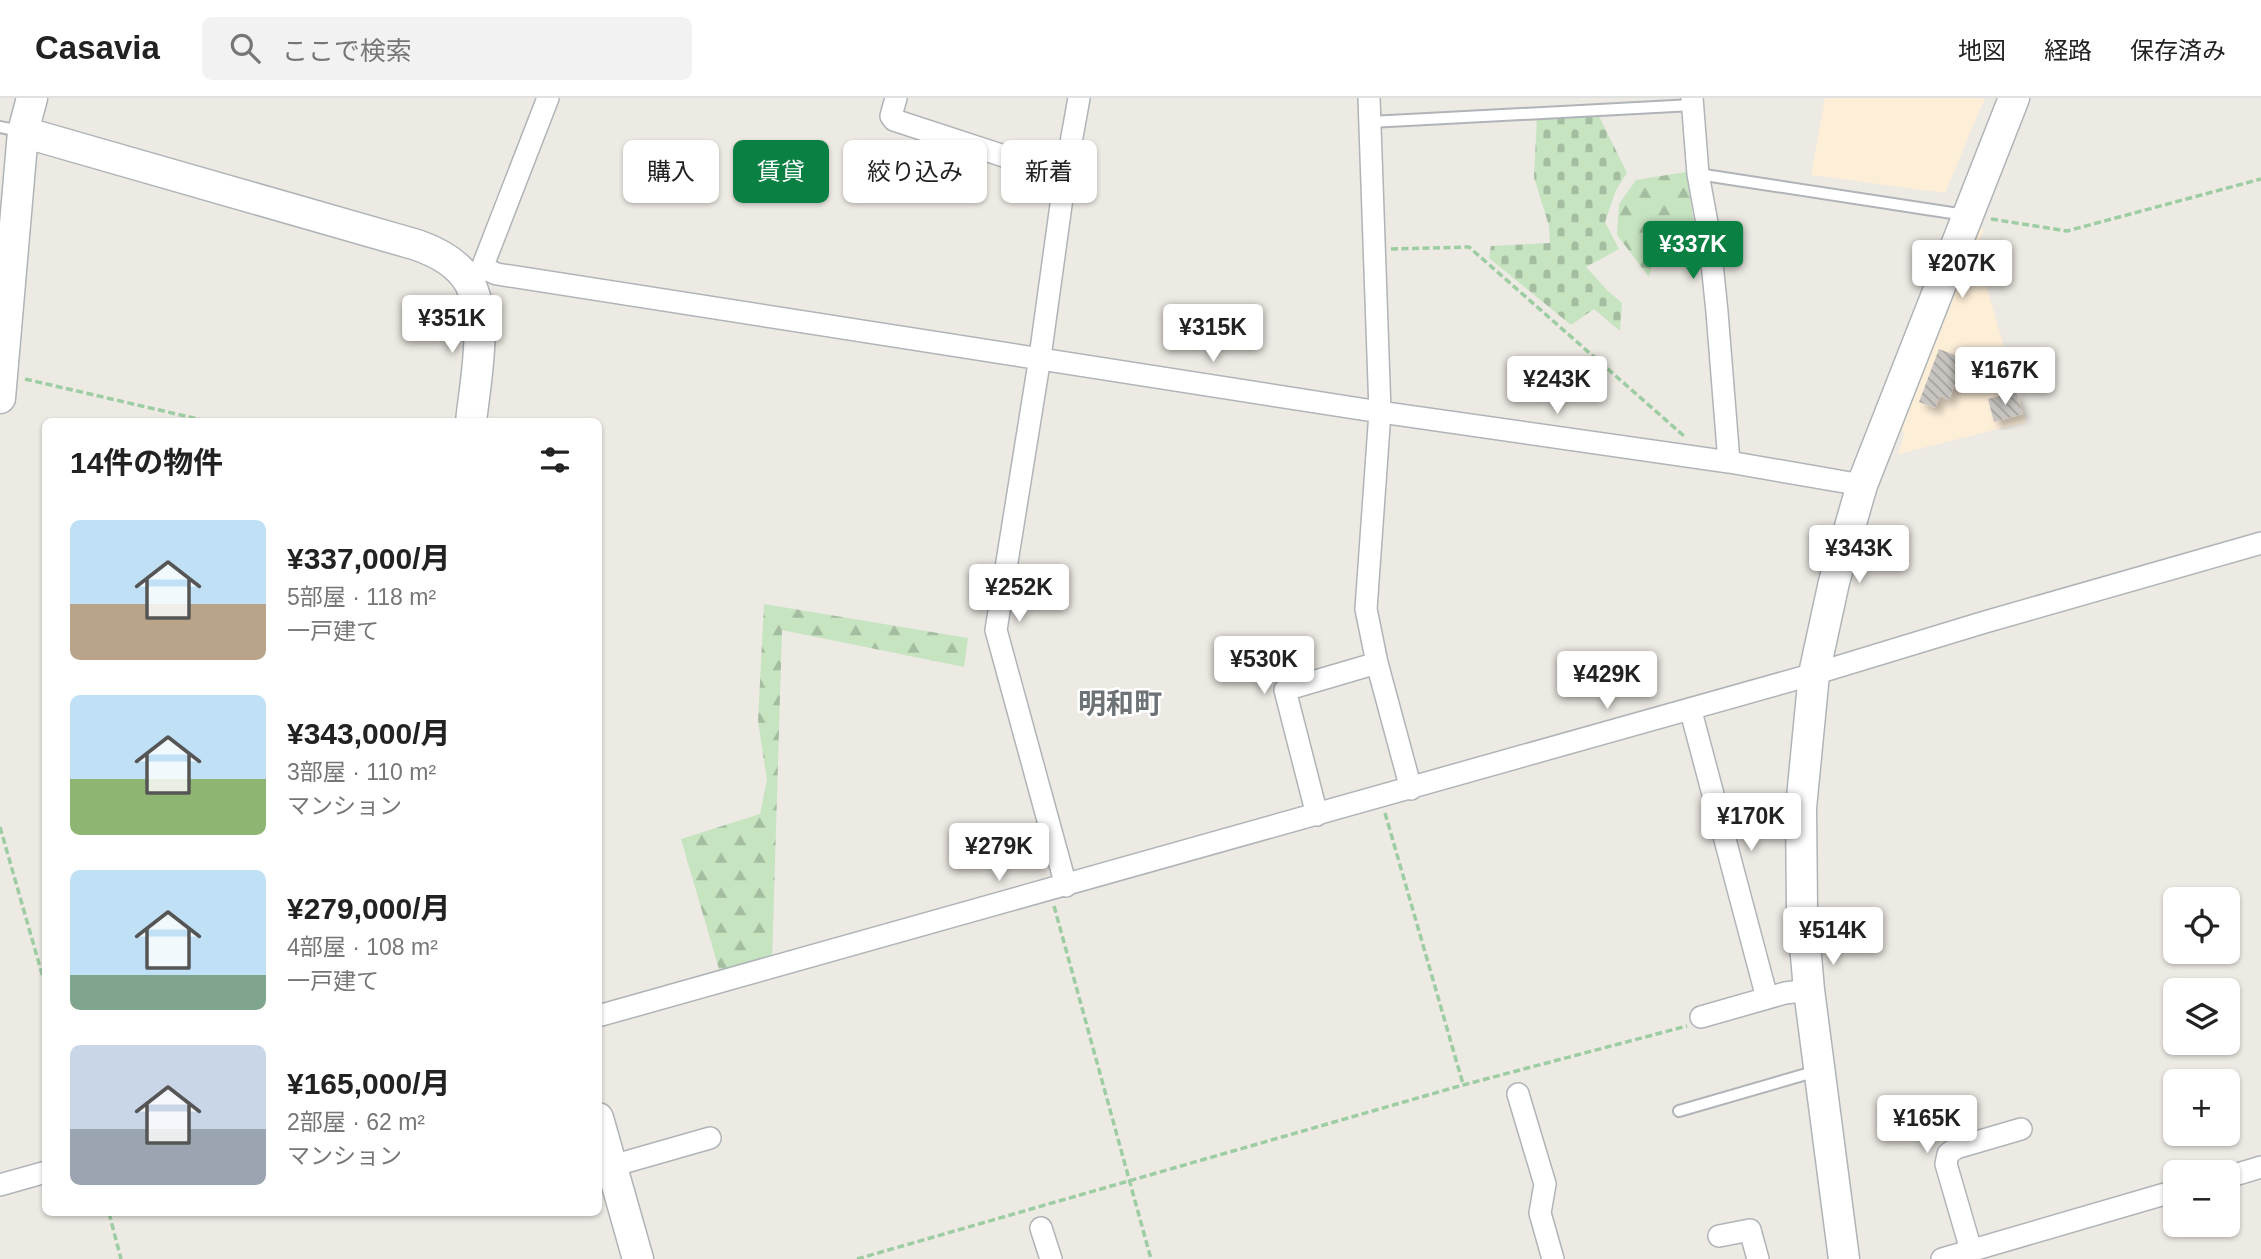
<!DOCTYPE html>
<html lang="ja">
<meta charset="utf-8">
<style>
:root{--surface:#fff;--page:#f2f2f2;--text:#222;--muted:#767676;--line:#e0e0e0;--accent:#0b8043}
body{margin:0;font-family:Helvetica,"Noto Sans JP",sans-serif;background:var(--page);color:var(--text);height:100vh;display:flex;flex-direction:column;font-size:26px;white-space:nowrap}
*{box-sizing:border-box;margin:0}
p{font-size:23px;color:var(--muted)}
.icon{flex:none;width:38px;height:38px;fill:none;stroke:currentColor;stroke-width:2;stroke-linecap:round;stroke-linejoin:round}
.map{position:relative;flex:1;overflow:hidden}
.details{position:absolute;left:42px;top:320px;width:560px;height:798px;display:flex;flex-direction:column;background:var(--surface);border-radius:10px;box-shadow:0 2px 5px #0004}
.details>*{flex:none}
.top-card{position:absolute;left:623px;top:42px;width:665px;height:63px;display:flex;gap:14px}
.tools{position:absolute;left:2163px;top:789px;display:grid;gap:14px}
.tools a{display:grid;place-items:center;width:77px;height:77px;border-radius:10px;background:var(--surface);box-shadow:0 2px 5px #0004;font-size:35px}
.price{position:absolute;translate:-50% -60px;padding:0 16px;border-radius:7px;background:#fff;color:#222;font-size:23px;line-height:46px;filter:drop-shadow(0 2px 4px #0008)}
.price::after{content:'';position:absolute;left:50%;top:42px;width:21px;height:16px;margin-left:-10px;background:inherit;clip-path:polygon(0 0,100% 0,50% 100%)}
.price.active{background:var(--accent);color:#fff}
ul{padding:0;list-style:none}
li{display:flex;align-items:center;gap:21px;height:175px;padding:0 28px}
li span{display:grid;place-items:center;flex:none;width:196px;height:140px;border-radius:10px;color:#555}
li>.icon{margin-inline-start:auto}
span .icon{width:84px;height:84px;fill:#fffc;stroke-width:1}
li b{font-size:30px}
h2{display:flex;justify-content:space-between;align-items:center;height:84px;padding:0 28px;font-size:30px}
.tag{padding:0 24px;border-radius:10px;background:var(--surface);box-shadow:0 2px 5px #0004;font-size:24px;line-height:63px}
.tag.active{background:var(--accent);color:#fff}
header{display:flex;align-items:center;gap:42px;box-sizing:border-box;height:98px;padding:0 35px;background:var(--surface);border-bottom:2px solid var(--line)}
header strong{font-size:33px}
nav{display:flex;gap:38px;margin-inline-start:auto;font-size:24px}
.search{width:490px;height:63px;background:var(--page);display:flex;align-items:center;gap:18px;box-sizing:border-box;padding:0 24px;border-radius:10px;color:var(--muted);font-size:26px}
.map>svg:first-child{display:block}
</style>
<header>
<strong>Casavia</strong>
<div class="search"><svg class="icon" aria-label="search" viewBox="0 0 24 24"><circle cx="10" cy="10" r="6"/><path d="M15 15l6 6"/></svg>ここで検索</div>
<nav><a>地図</a><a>経路</a><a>保存済み</a></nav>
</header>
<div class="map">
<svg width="2261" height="1161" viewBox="0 0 2261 1161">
<defs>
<pattern id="forest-firs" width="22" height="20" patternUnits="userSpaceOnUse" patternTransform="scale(1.75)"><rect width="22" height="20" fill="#c6e4c0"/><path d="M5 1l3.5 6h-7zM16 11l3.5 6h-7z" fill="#a4bca0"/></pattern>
<pattern id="cemetery-stones" width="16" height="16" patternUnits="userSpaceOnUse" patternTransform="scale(1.75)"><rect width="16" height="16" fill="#c6e4c0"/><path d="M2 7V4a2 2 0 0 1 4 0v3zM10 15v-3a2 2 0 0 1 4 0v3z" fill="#a4bca0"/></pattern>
<pattern id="building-back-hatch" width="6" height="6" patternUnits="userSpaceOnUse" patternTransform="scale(1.75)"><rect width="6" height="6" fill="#c8c4c0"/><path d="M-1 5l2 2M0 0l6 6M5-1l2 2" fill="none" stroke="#a5a3a0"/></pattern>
<filter id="shadow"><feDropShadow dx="6" dy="6" stdDeviation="3.5" flood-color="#0004"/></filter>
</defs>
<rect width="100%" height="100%" fill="#ede9e3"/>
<!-- commercial -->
<path fill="#fdeed8" d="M1825,0h160l-40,95 -134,-18z
M1974,131h10l-8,22 50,171 -128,32 7,-22 -8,-4z"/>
<!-- forest -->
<path fill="url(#forest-firs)" d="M1686,74l11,70 -41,8 -7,27 -32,-42 2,-31 17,-24z
M764,506l204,34 -4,29 -182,-37 -10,332 -51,14 -40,-137 79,-25 7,-34 -9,-59z"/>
<!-- cemetery -->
<path fill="url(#cemetery-stones)" d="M1599,18l28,57 -11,17 -11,32 14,27 -33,18 22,24 14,12 -2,28 -26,-22 -23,16 -82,-67 2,-12 59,-3 -1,-17 -15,-49 3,-59z"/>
<!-- building -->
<path fill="url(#building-back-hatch)" filter="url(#shadow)" d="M1939,251l26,10 -16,41 -9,-4 -5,12 -16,-6z
M2016,294l7,22 -29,8 -6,-23z"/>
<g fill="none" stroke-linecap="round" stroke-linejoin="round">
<defs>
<path id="lane" d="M1370,24l323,-17
M0,29l20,4
M1698,76l267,41
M1679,1013l138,-40"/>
<path id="street" d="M896,0l-5,18 3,4 171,56
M1369,0l11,314 -14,197 11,54 34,126
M1692,0l6,76 11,60 8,78 12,150
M482,170l15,6 883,138 349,50 133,23
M473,180l9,-10 66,-170
M1693,621l74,279
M1317,717l-32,-125 92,-27
M1066,788l-70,-256 44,-273 25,-181 14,-78
M598,918l1216,-342 171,-52 276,-79
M1701,919l84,-24 24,-3
M1518,996l27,90 -5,29 13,46
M612,1068l98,-28
M2228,1079l33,-10
M0,1087l46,-13
M1041,1130l10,31
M1719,1138l31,-6 8,29
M1971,1152l-25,-86 2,-10 8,-6 65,-19
M1942,1161l233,-68"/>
<path id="secondary" d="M23,34l394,113c20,7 41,18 52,37 20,35 6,101 2,140
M0,300l23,-266 9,-34
M598,1020l40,141
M1844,1161l-35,-269 -7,-80 -1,-102 13,-134 20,-92 28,-97 152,-387"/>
</defs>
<!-- lane casing -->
<use href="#lane" stroke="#b0b4b8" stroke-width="14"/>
<!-- street casing -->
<use href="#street" stroke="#b0b4b8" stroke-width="24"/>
<!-- secondary casing -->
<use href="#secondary" stroke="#afb4b8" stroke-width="33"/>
<!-- path -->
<path stroke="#9dcda2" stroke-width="3.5" stroke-dasharray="7 3.5" stroke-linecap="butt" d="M1991,121l76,12 194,-52
M1391,151l78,-2 215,189
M25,281l186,43
M1385,715l78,271
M0,729l46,161
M1054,808l97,353
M109,1115l12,46
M857,1161l606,-174 224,-59"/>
<!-- lane -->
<use href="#lane" stroke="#fff" stroke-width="10"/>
<!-- street -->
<use href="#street" stroke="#fff" stroke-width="21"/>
<!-- secondary -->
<use href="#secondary" stroke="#fff" stroke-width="30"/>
</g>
<g text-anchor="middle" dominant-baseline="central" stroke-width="5" stroke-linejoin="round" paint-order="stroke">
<!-- district labels -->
<g font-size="28" font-weight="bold" fill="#6c7275" stroke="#fff">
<text x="1120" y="605">明和町</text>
</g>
</g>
</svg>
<div class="tools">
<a><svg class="icon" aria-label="locate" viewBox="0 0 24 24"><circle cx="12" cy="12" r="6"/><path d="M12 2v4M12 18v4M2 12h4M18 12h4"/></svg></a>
<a><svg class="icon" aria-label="layers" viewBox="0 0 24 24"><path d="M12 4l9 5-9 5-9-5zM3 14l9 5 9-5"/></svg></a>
<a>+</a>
<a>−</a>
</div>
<b class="price active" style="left:1693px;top:183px">¥337K</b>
<b class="price" style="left:1962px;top:202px">¥207K</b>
<b class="price" style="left:452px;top:257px">¥351K</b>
<b class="price" style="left:1213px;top:266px">¥315K</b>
<b class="price" style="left:2005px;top:309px">¥167K</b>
<b class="price" style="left:1557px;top:318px">¥243K</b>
<b class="price" style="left:1859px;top:487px">¥343K</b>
<b class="price" style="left:1019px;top:526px">¥252K</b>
<b class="price" style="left:1264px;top:598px">¥530K</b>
<b class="price" style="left:1607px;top:613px">¥429K</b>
<b class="price" style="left:1751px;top:755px">¥170K</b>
<b class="price" style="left:999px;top:785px">¥279K</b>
<b class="price" style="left:1833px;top:869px">¥514K</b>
<b class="price" style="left:1927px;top:1057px">¥165K</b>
<div class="top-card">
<a class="tag">購入</a>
<a class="tag active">賃貸</a>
<a class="tag">絞り込み</a>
<a class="tag">新着</a>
</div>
<section class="details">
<h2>14件の物件<svg class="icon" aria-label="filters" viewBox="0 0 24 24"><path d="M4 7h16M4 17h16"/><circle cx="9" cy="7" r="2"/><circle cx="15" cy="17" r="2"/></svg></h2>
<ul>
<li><span style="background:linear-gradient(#bfe0f5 60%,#b9a48a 0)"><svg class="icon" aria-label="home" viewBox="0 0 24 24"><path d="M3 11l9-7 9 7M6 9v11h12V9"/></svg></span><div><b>¥337,000/月</b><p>5部屋 · 118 m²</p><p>一戸建て</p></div></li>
<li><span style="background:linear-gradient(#bfe0f5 60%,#8fb573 0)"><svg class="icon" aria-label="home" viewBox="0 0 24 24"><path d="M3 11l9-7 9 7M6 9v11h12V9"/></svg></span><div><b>¥343,000/月</b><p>3部屋 · 110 m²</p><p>マンション</p></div></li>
<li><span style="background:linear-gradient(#bfe0f5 75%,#7fa58c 0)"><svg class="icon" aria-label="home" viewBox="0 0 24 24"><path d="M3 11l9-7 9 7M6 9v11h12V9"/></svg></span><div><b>¥279,000/月</b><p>4部屋 · 108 m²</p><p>一戸建て</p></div></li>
<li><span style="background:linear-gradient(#c9d6e8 60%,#9aa5b1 0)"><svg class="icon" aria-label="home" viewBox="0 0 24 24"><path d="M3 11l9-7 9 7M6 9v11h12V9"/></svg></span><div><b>¥165,000/月</b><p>2部屋 · 62 m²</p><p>マンション</p></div></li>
</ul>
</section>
</div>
